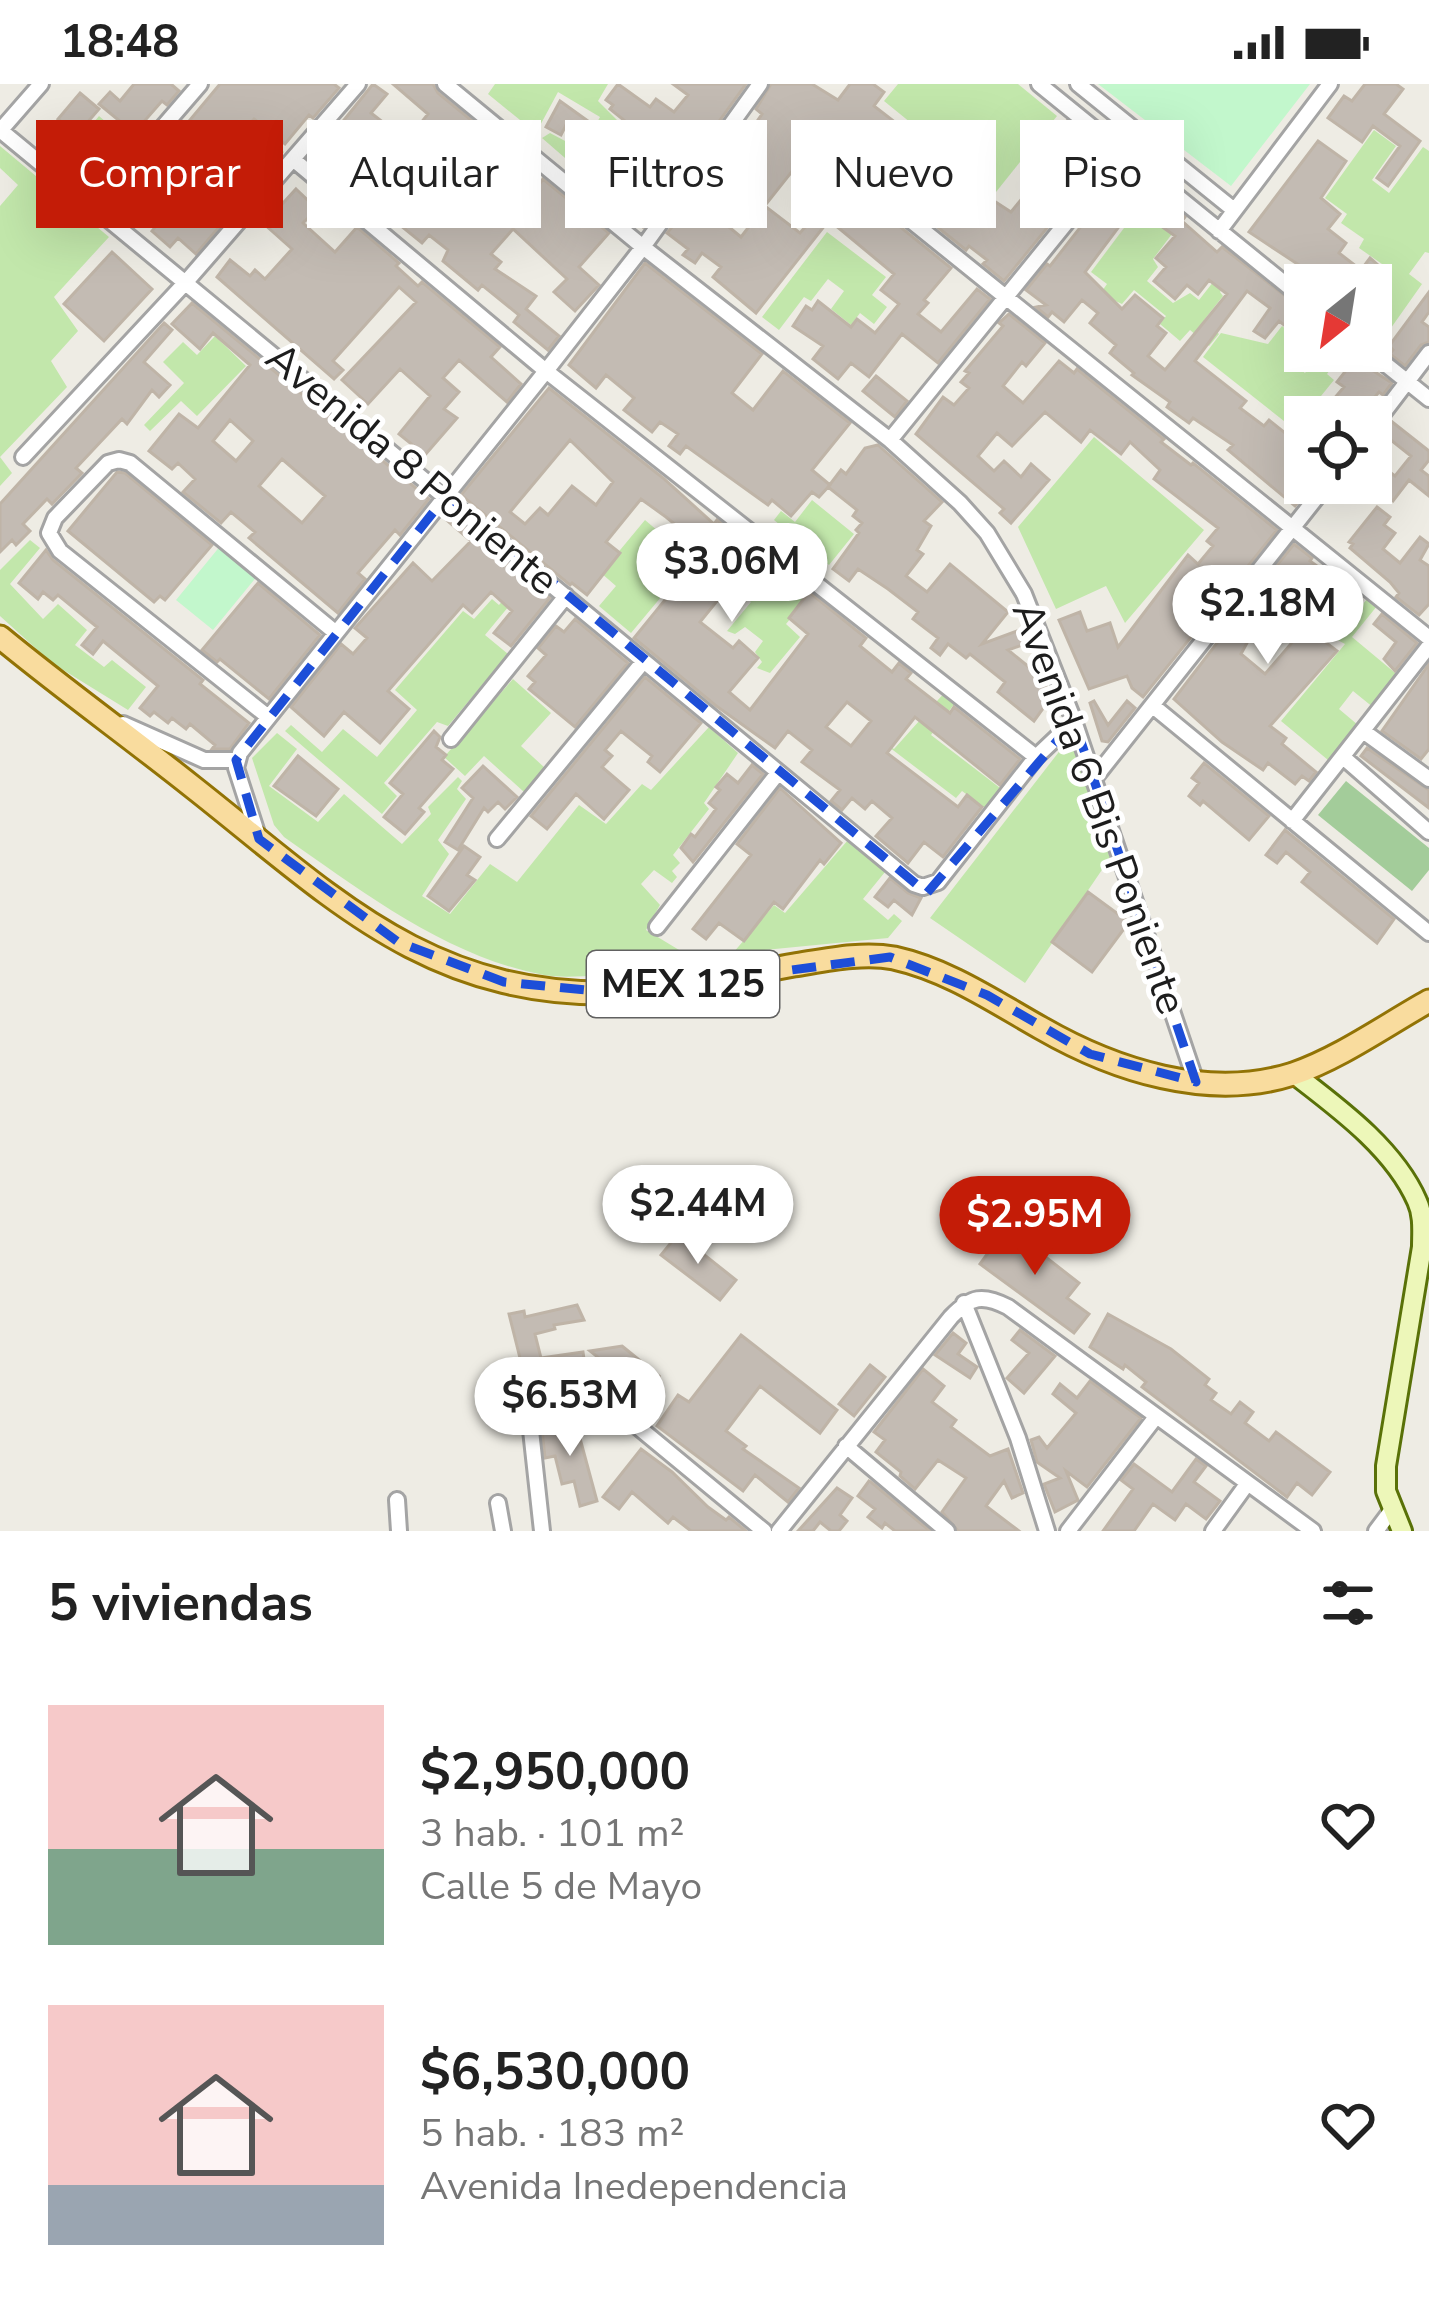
<!DOCTYPE html>
<html lang="es">
<meta charset="utf-8">
<style>
:root{--surface:#fff;--page:#f2f2f2;--text:#222;--muted:#767676;--accent:#c41c07}
body{margin:0;font-family:"Nunito Sans",sans-serif;background:var(--page);color:var(--text);height:100vh;display:flex;flex-direction:column;font-size:45px;white-space:nowrap}
*{box-sizing:border-box;margin:0}
p{font-size:39px;color:var(--muted)}
.icon{flex:none;width:66px;height:66px;fill:none;stroke:currentColor;stroke-width:2;stroke-linecap:round;stroke-linejoin:round}
.map{position:relative;height:1447px;overflow:hidden}
.details{display:flex;flex-direction:column;background:var(--surface);flex:1}
.details>*{flex:none}
.banner{position:absolute;left:36px;top:36px;width:1359px;height:108px;display:flex;gap:24px}
.needle{width:78px;rotate:210deg}
.fabs{position:absolute;left:1284px;top:180px;display:grid;gap:24px}
.fabs a{display:grid;place-items:center;width:108px;height:108px;border-radius:0px;background:var(--surface);box-shadow:0 12px 48px #0002;font-size:60px}
.price{position:absolute;translate:-50% -102px;padding:0 27px;border-radius:42px;background:#fff;color:#222;font-size:39px;line-height:78px;filter:drop-shadow(0 3px 6px #0008)}
.price::after{content:'';position:absolute;left:50%;top:72px;width:36px;height:27px;margin-left:-18px;background:inherit;clip-path:polygon(0 0,100% 0,50% 100%)}
.price.active{background:var(--accent);color:#fff}
ul{padding:0;list-style:none}
li{display:flex;align-items:center;gap:36px;height:300px;padding:0 48px}
li span{display:grid;place-items:center;flex:none;width:336px;height:240px;border-radius:0px;color:#555}
li>.icon{margin-inline-start:auto}
span .icon{width:144px;height:144px;fill:#fffc;stroke-width:1}
li b{font-size:51px}
h2{display:flex;justify-content:space-between;align-items:center;height:144px;padding:0 48px;font-size:51px}
.chip{padding:0 42px;border-radius:0px;background:var(--surface);box-shadow:0 12px 48px #0002;font-size:42px;line-height:108px}
.chip.active{background:var(--accent);color:#fff}
.status{display:flex;justify-content:space-between;align-items:center;height:84px;padding:0 60px;background:var(--surface);direction:ltr}
.status svg{height:33px;fill:currentColor}
.map>svg:first-child{display:block}
</style>
<div class="status"><b>18:48</b><svg viewBox="0 0 49 12"><path d="M0 12V9h3v3zM5 12V6h3v6zM10 12V3h3v9zM15 12V0h3v12zM26 1h20v11H26zM47 4h2v5h-2z"/></svg></div>
<div class="map">
<svg width="1429" height="1447" viewBox="0 0 1429 1447">
<rect width="100%" height="100%" fill="#eeece4"/>
<!-- grass -->
<path fill="#c2e7ab" d="M495,0h113l-10,17 24,24 -24,37 9,10 -12,12 -53,-46 8,-5 17,9 5,-8 16,5 12,-22 -42,-25 -22,41 -48,-39z
M898,0h120l39,32 -61,76 -112,-91z
M99,32l31,27 -35,41 -48,-40 14,-17 29,25 16,-19 -12,-11z
M256,44l28,24 -26,30 -28,-25z
M1374,46l22,16 -24,34 17,13 34,-46 6,4v102l-4,-1 -16,22 13,10 -36,51 -15,-11v-26l11,-15 -8,-7 8,-12 -23,-16 5,-9 -23,-16 6,-9 -22,-16z
M0,62l109,91 -55,60 24,34 -27,30 16,26 -67,70 12,16 -12,13v-280l18,-21 -18,-17z
M1124,119l48,31 -19,25 5,8 -11,14 26,22 17,-10 9,7 22,-28 9,7 -10,13 3,4 -19,24 15,14 -10,12 -19,-16 -10,11 -20,-17 6,-8 -32,-26 -12,14 -22,-10 7,-10 -16,-12 33,-44 -11,-10z
M827,148l59,45 -14,18 15,12 -13,17 -14,-11 -9,12 -20,-16 13,-18 -16,-12 -17,22 -7,-4 -25,33 -17,-13z
M1282,242l20,16 -14,18 17,13 16,-21 14,11 -8,11 7,6 -30,37 -6,-4 -9,12 -86,-68 18,-24 47,11z
M215,252l31,30 -49,50 -16,-15 -31,30 -6,-6 40,-42 -21,-21 20,-20 14,13z
M1094,353l110,93 -79,93 -19,-37 -50,23 -38,-82z
M812,416l42,34 -25,31 -55,-45 7,-9 14,11z
M645,436l47,40 -61,73 -32,-27 17,-20 -15,-13z
M30,456l10,8 -30,36 33,35 15,-15 29,26 -12,15 29,22 8,-7 34,27 -18,23 -76,-47 -52,-47v-46z
M770,467l45,38 -29,35 14,13 -30,36 -13,-5 5,-6 -7,-10 8,-11 -18,-14 -10,7 -8,-3 24,-29 -14,-12z
M523,493l4,7 -42,51 23,19 -60,72 -11,-4 -53,61 13,13 -15,18 -97,-83 6,-6 31,27 21,-23 34,28 40,-47 -22,-20 68,-79 11,8 18,-20 7,6z
M1368,514l9,8 -25,31 48,40 -26,31 -21,-17 -14,18 19,16 -30,35 -47,-39 64,-77 -11,-6z
M513,595l38,34 -30,33 24,22 -21,24 -40,-36 -19,20 -21,-19z
M946,607l12,8 -27,36 73,56 -15,20 -27,-20 -6,7 -71,-54 9,5z
M709,643l29,26 -34,50 5,6 -36,46 7,8 -8,8 5,6 -5,6 -18,-13 -13,14 19,21 -14,25 53,32c-34,13 -64,14 -100,14 -18,0 -38,2 -55,-1 -97,-18 -181,-83 -260,-138l-10,-12 -22,-67 25,-25 20,16 -28,37 49,36 26,-28 58,50 29,-30 -3,-7 30,-30 4,4 -5,8 9,10 -28,41 11,14 -27,42 28,18 40,-50 27,18 62,-77 27,19 36,-40 9,6z
M1065,660h8l37,114 -85,125 -95,-65z
M848,756l37,32 -22,27 25,21 6,-6 8,7 -14,17 -155,15 41,-48 11,8z"/>
<!-- forest -->
<path fill="#a3cc9a" d="M1346,697l83,67v22l-17,21 -94,-76z"/>
<!-- park -->
<path fill="#c2f7cc" d="M1098,0h212l-79,102z
M221,461l37,30 -45,55 -37,-30z"/>
<!-- building -->
<path fill="#c3bbb3" stroke="#bfb4a7" stroke-width="3" fill-rule="evenodd" d="M134,0h37l8,7 -12,14 -5,-4 -28,32 -35,-29 11,-12 10,9z
M220,0h114l5,4 -26,30 -4,-3 -24,29 -31,-25 -37,43 33,29 -54,63 -18,-16 -8,9 -18,-16 24,-29 -32,-27z
M373,0l14,10 -16,19 31,24 -7,10 -21,-17 -21,25 32,25 7,-8 12,10 16,-17 24,24 9,-10 20,19 22,-26 -17,-16 -14,16 -34,-29 -5,7 -16,-12 19,-24 -35,-30h40l5,9 87,71 -9,10 19,16 8,-11 66,54 -30,34 20,18 -24,26 -21,-19 13,-13 -54,-50 -22,25 10,8 -6,7 41,27 -10,13 33,27 -11,14 -34,-28 5,-7 -37,-30 -4,5 -35,-29 5,-11 -19,-15 -7,8 -107,-87z
M618,0l32,23 6,-8 18,13 14,-17 -15,-11h73l-103,143 -45,-36 20,-24 -11,-7 13,-19 44,27 7,-10 -61,-49 3,-4 -7,-5z
M771,0h41l26,16 12,-16h23l11,8 -10,14 57,44 54,56 6,-7 20,13 31,-38 5,-13 -8,-7 28,-33 33,30 -11,14 5,5 -90,111 -21,-17 4,-4 -18,-14 -3,4 -101,-81 -15,1 -3,7 4,10 100,81 -27,32 4,3 -10,11 23,18 36,-43 13,10 -52,64 -36,-29 -33,43 -18,-14 -13,16 -25,-20 10,-13 -30,-20 13,-20 6,4 6,-9 33,26 6,-8 18,14 24,-29 -18,-14 13,-16 -65,-54 -73,93 -43,-36 8,-10 -19,-14 -7,10 -12,-8 5,-6 -21,-16 75,-90 20,-29 -6,-5zM824,47l16,12 -40,55 17,15 -17,20 -35,-27 -24,31 -17,-14 24,-34 19,14z
M1365,0h31l7,5 -19,25 36,27 -32,45 -11,-8 23,-32 -27,-20 -11,16 -34,-24 16,-22 8,5z
M80,9l19,16 -13,15 8,6 -9,11 -27,-22z
M560,17l32,23 -6,10 -19,-11 -6,12 -15,-8z
M1318,57l28,20 -25,37 19,16 -12,15 18,14 -7,10 22,17 9,-12 9,8 -9,11 8,8h-57l-15,-11 2,-3 -59,-39z
M1126,85l59,48 -3,4 35,31 5,-5 83,64v30l-26,-20 -14,17 -11,-7 16,-23 -23,-17 -52,70 51,40 -6,7 24,18 5,-6 16,13 20,-25v60l-9,11 13,10 -14,17 -67,-56 5,-5 -40,-27 -4,5 -22,-16 3,-5 -38,-27 2,-2 -24,-20 6,-8 -26,-22 8,-10 -16,-13 -18,22 -12,-10 -4,5 -12,-10 10,-2 -20,-15 21,-26 3,2zM1122,114l53,38 -19,22 10,9 -12,14 21,18 12,-14 11,9 11,-14 18,14 -62,76 -17,-14 18,-23 -9,-7 6,-8 -28,-23 -13,14 -37,-37 33,-44 -11,-10z
M296,105l21,20 -14,14 32,29 22,-25 42,36 -3,3 22,20 4,-4 78,65 -9,10 30,27 -14,18 -48,-42 -16,18 16,14 -15,17 13,9 -32,37 -26,-21 31,-38 -30,-27 -32,35 -26,-24 74,-78 -17,-15 -66,74 10,9 -9,9 -117,-102 13,-17 20,16 5,-6 10,9 27,-30 -28,-25z
M112,168l40,37 -48,52 -40,-37z
M645,179l117,91 -30,39 21,17 30,-39 67,52 -38,47 18,15 -11,12 -7,-5 -21,24 -19,-16 -4,5 -82,-59 -6,8 -11,-8 9,-12 -18,-12 -8,10 -28,-22 10,-12 -28,-23 -10,13 -27,-23z
M1429,208v20l-7,10 7,5v15l-8,3 -16,21 -15,-12 3,-4 -4,-4z
M192,219l237,196 -29,36 -5,-5 -37,43 7,6 -27,34 -89,-75 6,-6 -24,-20 -10,11 -38,-31 12,-13 -17,-16 -6,6 -23,-18 30,-37 19,14 52,-63 -37,-32 -13,16 -28,-25zM230,336l23,21 -17,20 -23,-20zM282,375l43,37 -23,27 -43,-37z
M1009,230l36,29 -19,23 -4,-4 -19,24 20,17 36,-42 15,12 3,-4 87,70 -3,3 30,23 2,-2 84,67 -134,167 -11,-9 -5,-12 -38,13 -30,-69 21,-8 7,19 23,-8 8,24 70,-92 10,9 15,-18 -6,-5 11,-13 -64,-49 6,-9 -30,-28 -9,12 -31,-24 -9,12 -36,-30 -33,34 -15,-13 -19,23 16,15 10,-10 17,16 10,-13 18,16 -38,43 -11,-10 4,-4 -88,-75 27,-37 11,8 15,-17 -8,-6 8,-9 -4,-2 38,-45 -4,-3z
M164,239l8,7 -28,32 26,23 -11,12 -7,-7 -25,34 -5,-5 -46,49 6,5 -30,31 -5,-5 -24,25 7,7 -14,14 -4,-5 -12,12v-48z
M1355,275l37,24 -9,12 -4,-3 -21,25h-50l13,-15 6,5 17,-20 -7,-5z
M876,292l31,25 -12,16 -32,-26z
M549,304l114,90 51,46 3,-4 28,22 -3,5 19,16 -19,23 -8,-6 -34,42 33,26 6,-7 19,17 -29,34 21,18 58,-76 -19,-16 20,-26 57,46 -6,8 32,26 7,-9 12,10 -5,6 44,34 4,-6 66,52 -20,26 -85,-68 -28,36 71,54 9,-12 15,12 -39,50 -19,-15 -16,21 -32,-27 16,-18 -20,-17 -7,8 -13,-11 -10,12 -11,-9 9,-11 -38,-28 10,-12 -24,-19 -13,17 -60,-43 -81,-67 48,-59 13,10 20,-25 -13,-11 3,-4 -39,-32 -25,-18 -35,43 14,11 -33,42 -15,-12 -2,2 -109,-90zM570,356l43,42 -17,23 -24,-19 -24,29 -8,-7 -15,16 -15,-12zM847,618l24,19 -20,25 -25,-19z
M1391,337l38,30v9l-8,10 8,6v20l-20,-16 -16,21 -22,-16v-27l24,18 16,-20 -29,-23z
M878,361l64,57 -18,19 7,5 -14,24 6,4 -17,22 21,16 23,-28 58,48 -26,32 43,-16 6,14 -23,8 32,26 12,20 -18,25 -36,-29 7,-10 -35,-28 -4,4 -18,-14 -8,11 -9,-7 7,-10 -25,-19 5,-7 -30,-23 -30,-20 -9,12 -16,-12 26,-36 -3,-3 6,-7 -9,-7 4,-6 -29,-23 13,-17 5,4 19,-26z
M117,388l8,1 87,72 -47,55 -5,-4 -6,6 -86,-71z
M1377,423l13,10 -6,8 11,8 -12,16 17,14 20,-26 9,7 -9,16 9,6v38l-10,11 -23,-18 3,-4 -9,-11 -40,-34 3,-4 -4,-2z
M447,429l103,85 -39,48 -17,-13 18,-22 -21,-19 -19,21 -9,-8 -75,86 21,18 -29,34 -36,-31 -20,24 -33,-29 50,-63 12,10 14,-16 -12,-10 58,-65 19,18 39,-40 -28,-24z
M1294,460l18,14 -2,3 51,37 -19,23 -5,-4 -17,21 17,13 -67,75 16,12 -4,6 34,28 -7,9 -7,-5 -7,8 -27,-21 -5,7 -41,-28 -48,-43 66,-86 20,6 -19,35 24,20 37,-43 11,3 -29,-27 -2,2 -25,-19z
M46,466l7,10 150,120 -3,4 49,39 -19,26h-18l3,-4 -25,-21 -4,5 -14,-11 -4,5 -14,-11 -4,4 -10,-8 18,-22 -55,-45 -10,13 -11,-9 15,-18 -39,-32 -5,5 -10,-8 -5,7 -19,-16z
M258,499l62,52 -51,64 -49,-40 -3,3 -15,-12z
M1382,530l35,29 -22,28 -11,-12 12,-17 -22,-18z
M575,535l53,44 -53,64 -46,-38 6,-7 -7,-6 18,-21 -8,-7 18,-22 8,6z
M1429,580v85l-8,10 -39,-28z
M645,593l56,46 -41,49 -12,-10 4,-6 -31,-25 -16,19 7,6 -10,11 27,23 -25,29 -28,-25 -29,35 -16,-13z
M1094,617l14,24 19,-24 8,7 -27,34 -6,-1 -12,-38z
M434,647l6,6 -4,10 10,8 -4,5 11,9 -34,39 5,4 -19,22 -21,-17 19,-23 -13,-11z
M1367,664l62,42v18l-68,-52z
M298,672l40,33 -22,27 -42,-30z
M1204,679l65,53 -20,24 -46,-39 -3,4 -11,-9 10,-13 -7,-5z
M752,681l11,9 -70,88 -12,-14 10,-14 4,3 21,-28 -7,-6 11,-13 -4,-3 11,-13 11,9z
M483,682l34,31 -12,12 -7,-7 -10,10 -4,-4 -26,42 -13,-8 28,-44 -11,-10z
M780,704l61,55 -17,21 -4,-4 -37,49 -9,-7 -30,39 -25,-18 -13,16 -13,-10 58,-74 -14,-11z
M1285,746l109,89 -17,24 -75,-61 8,-10 -24,-20 -9,11 -11,-8z
M464,762l16,11 -13,18 8,5 -26,31 -21,-15z
M890,794l18,15 13,5 -9,17 -18,-15 -6,7 -13,-10z
M1088,808l41,30 -37,50 -40,-30z
M1007,1143l72,56 -12,15 22,16 -15,19 -94,-69z
M678,1150l58,46 -16,20 -59,-45z
M577,1221l7,15 -30,5 1,4 -20,5 6,24 42,-6 3,21 -40,6 2,7 -19,8 -20,-80 15,-3 1,6z
M1108,1230l63,35 38,30 -4,6 11,8 -5,7 20,14 9,-12 13,10 -8,11 24,18 7,-9 54,40 -18,23 -15,-12 -10,14 -145,-110 4,-5 -21,-17 -2,4 -33,-22z
M1020,1246l35,26 -31,37 -17,-15 22,-25 -17,-13z
M953,1249l13,10 -8,11 19,13 -7,11 -35,-23z
M741,1251l96,75 -17,23 -60,-47 -34,45 20,15 -3,3 56,39 -11,14 -33,-27 -12,16 -86,-65 21,-31 11,7z
M622,1262l37,30 -24,32 -14,-10 11,-14 -42,-33z
M870,1281l15,12 -31,39 -15,-12z
M923,1285l21,17 -12,16 24,18 -5,7 39,29 18,-7 15,44 -11,5 -8,-17 -18,25 33,25h-61l-16,-19 24,-34 -28,-18 -23,29 -15,-13 1,-4 -25,-20 9,-12 -11,-8z
M1090,1297l51,37 -54,69 -21,-16 12,29 -23,12 -11,-28 16,-6 -23,-16 -6,-22 8,-3 8,11 29,-35 -23,-19 7,-10 17,14z
M575,1336l22,81 -17,5 -6,-25 -12,3 -7,-28 -10,2 -3,-28z
M641,1365l31,23 36,35 18,13 3,-3 17,14h-55l-18,-14 -5,6 -36,-31 -13,17 -16,-12z
M1196,1375l10,7 -12,16 26,19 -14,18 -20,-15 -11,16 -22,-16 -19,27h-31l30,-42 -12,-9 13,-16 38,28z
M869,1397l2,1 59,49h-35l-10,-8 -3,5 -14,-11 7,-8 -17,-13z
M837,1404l15,10 -12,17 7,6 -8,10h-8l-11,-9 -7,9h-15z"/>
<g fill="none" stroke-linecap="round" stroke-linejoin="round">
<defs>
<path id="street" d="M445,0l198,163 247,193 70,63 27,30 37,61 50,127 122,361
M1039,0l266,216
M1078,0l156,126
M0,46l914,754 9,3 15,-5 98,-125 38,-36
M0,47l41,-47
M294,76l252,211 490,386
M858,94l571,460
M93,124l107,-124
M1219,147l111,-147
M1369,267l60,48
M1371,345l58,-76
M890,356l249,-307
M23,373l163,-175 172,-198
M1153,622l276,227
M267,632l-207,-165 -11,-18 6,-15 53,-55 11,-3 11,3 206,170
M123,640l81,36h32
M1363,647l66,48
M451,655l115,-143
M1343,673l86,75
M1093,696l235,-297
M1292,737l137,-175
M259,755l-23,-71 4,-15 306,-382 97,-124 117,-163
M497,755l146,-177
M657,843l121,-154
M964,1219l54,135 29,93
M846,1362l101,85
M397,1416l2,31
M498,1419l5,28
M542,1447l-13,-119c15,-20 52,-24 74,-14l161,133
M779,1447l172,-214c20,-21 32,-23 57,-10l305,224
M1068,1447l87,-113
M1213,1447l34,-47
M1376,1447l15,-20"/>
<path id="secondary" d="M1293,989c44,34 101,75 124,128 7,15 5,31 5,46l-36,219v25l16,40"/>
<path id="primary" d="M0,553c63,52 130,100 194,151 137,108 233,209 421,205 60,-1 121,-18 179,-28 32,-5 68,-13 100,-7 54,12 99,43 147,70 73,42 167,73 252,46 47,-16 93,-49 136,-73"/>
</defs>
<!-- street casing -->
<use href="#street" stroke="#a4a4a4" stroke-width="20"/>
<!-- secondary casing -->
<use href="#secondary" stroke="#597108" stroke-width="24"/>
<!-- primary casing -->
<use href="#primary" stroke="#927305" stroke-width="27"/>
<!-- street -->
<use href="#street" stroke="#fff" stroke-width="14"/>
<!-- secondary -->
<use href="#secondary" stroke="#edf7b9" stroke-width="18"/>
<!-- primary -->
<use href="#primary" stroke="#f9dc9e" stroke-width="21"/>
</g>
<!-- marked area -->
<path fill="none" stroke="#1d4ed8" stroke-width="9" stroke-dasharray="24 15" stroke-linejoin="round" d="M447,411l480,398 147,-172 122,361 -106,-28 -103,-59 -97,-38 -274,36 -112,-11 -106,-40 -139,-103 -23,-79z"/>
<g text-anchor="middle" dominant-baseline="central" stroke-width="10" stroke-linejoin="round" paint-order="stroke">
<!-- shield labels -->
<rect fill="#fff" stroke="#616161" stroke-width="3" x="587" y="867" width="192" height="66" rx="9"/>
<g font-size="39" font-weight="bold" fill="#1d1d1d">
<text x="683" y="900">MEX 125</text>
</g>
<!-- street labels -->
<g font-size="42" fill="#1d1d1d" stroke="#fff">
<text transform="translate(412 385) rotate(40)">Avenida 8 Poniente</text>
<text transform="translate(1099 724) rotate(70)">Avenida 6 Bis Poniente</text>
</g>
</g>
</svg>
<div class="fabs">
<a><svg class="needle" viewBox="-14 -14 28 28"><path d="M0-13l5 13h-10z" fill="#e53935"/><path d="M0 13l5-13h-10z" fill="#767676"/></svg></a>
<a><svg class="icon" aria-label="locate" viewBox="0 0 24 24"><circle cx="12" cy="12" r="6"/><path d="M12 2v4M12 18v4M2 12h4M18 12h4"/></svg></a>
</div>
<b class="price" style="left:732px;top:541px">$3.06M</b>
<b class="price" style="left:1268px;top:583px">$2.18M</b>
<b class="price" style="left:698px;top:1183px">$2.44M</b>
<b class="price active" style="left:1035px;top:1194px">$2.95M</b>
<b class="price" style="left:570px;top:1375px">$6.53M</b>
<div class="banner">
<a class="chip active">Comprar</a>
<a class="chip">Alquilar</a>
<a class="chip">Filtros</a>
<a class="chip">Nuevo</a>
<a class="chip">Piso</a>
</div>
</div>
<section class="details">
<h2>5 viviendas<svg class="icon" aria-label="filters" viewBox="0 0 24 24"><path d="M4 7h16M4 17h16"/><circle cx="9" cy="7" r="2"/><circle cx="15" cy="17" r="2"/></svg></h2>
<ul>
<li><span style="background:linear-gradient(#f6c9c9 60%,#7fa58c 0)"><svg class="icon" aria-label="home" viewBox="0 0 24 24"><path d="M3 11l9-7 9 7M6 9v11h12V9"/></svg></span><div><b>$2,950,000</b><p>3 hab. · 101 m²</p><p>Calle 5 de Mayo</p></div><svg class="icon" aria-label="heart" viewBox="0 0 24 24"><path d="M12 20l-8-8c-3-5 5-10 8-4 3-6 11-1 8 4z"/></svg></li>
<li><span style="background:linear-gradient(#f6c9c9 75%,#9aa5b1 0)"><svg class="icon" aria-label="home" viewBox="0 0 24 24"><path d="M3 11l9-7 9 7M6 9v11h12V9"/></svg></span><div><b>$6,530,000</b><p>5 hab. · 183 m²</p><p>Avenida Inedependencia</p></div><svg class="icon" aria-label="heart" viewBox="0 0 24 24"><path d="M12 20l-8-8c-3-5 5-10 8-4 3-6 11-1 8 4z"/></svg></li>
</ul>
</section>
